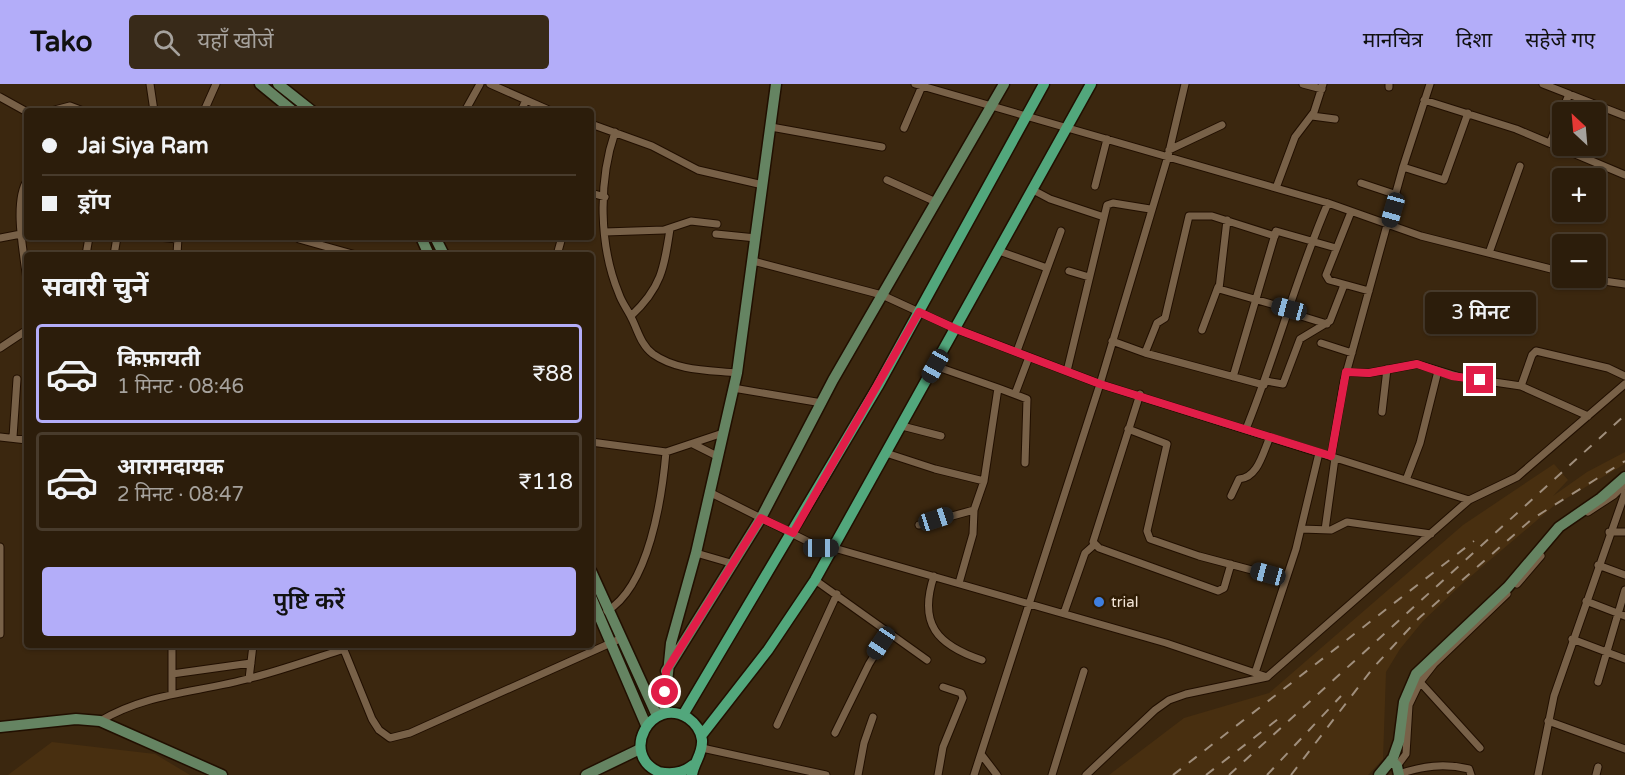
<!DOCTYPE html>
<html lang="hi">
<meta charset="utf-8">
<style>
body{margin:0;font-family:"Varela Round","Noto Sans Devanagari",sans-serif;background:#382a19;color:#f1f3f6;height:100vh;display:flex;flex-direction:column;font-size:22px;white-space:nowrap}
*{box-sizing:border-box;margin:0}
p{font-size:20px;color:#a6a29d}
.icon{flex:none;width:33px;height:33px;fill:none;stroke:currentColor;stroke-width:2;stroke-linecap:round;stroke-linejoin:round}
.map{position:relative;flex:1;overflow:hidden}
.drawer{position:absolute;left:24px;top:168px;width:570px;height:396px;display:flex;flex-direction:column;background:#2c1d0b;border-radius:6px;box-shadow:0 2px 4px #0004,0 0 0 2px #483b2c}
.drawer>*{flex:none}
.banner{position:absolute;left:24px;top:24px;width:570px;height:132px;border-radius:6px;box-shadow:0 2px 4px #0004,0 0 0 2px #483b2c;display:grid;align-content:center;height:132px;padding:0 18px;background:#2c1d0b}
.needle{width:39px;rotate:334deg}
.buttons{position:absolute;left:1552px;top:18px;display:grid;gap:12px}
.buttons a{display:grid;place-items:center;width:54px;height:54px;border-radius:6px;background:#2c1d0b;box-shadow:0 2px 4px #0004,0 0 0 2px #483b2c;font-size:30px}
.end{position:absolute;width:27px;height:27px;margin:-14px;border:8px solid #e11d48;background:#fff;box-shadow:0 0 0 3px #fff}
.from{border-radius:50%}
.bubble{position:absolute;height:42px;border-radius:6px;background:#2c1d0b;box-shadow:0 2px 4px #0004,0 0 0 2px #483b2c;font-size:20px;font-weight:600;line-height:42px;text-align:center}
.car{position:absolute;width:18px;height:36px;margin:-18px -9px;border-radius:8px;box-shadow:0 0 4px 2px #0007;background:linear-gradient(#222 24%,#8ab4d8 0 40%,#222 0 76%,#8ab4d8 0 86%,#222 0)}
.banner b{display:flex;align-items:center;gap:21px;height:57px;font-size:22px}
.banner b+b{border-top:2px solid #483b2c}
.banner i{width:15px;height:15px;background:#f1f3f6}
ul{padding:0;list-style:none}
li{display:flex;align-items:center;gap:18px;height:99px;margin:0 12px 9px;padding:0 6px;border:3px solid #483b2c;border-radius:6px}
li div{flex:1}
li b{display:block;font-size:22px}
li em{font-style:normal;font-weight:600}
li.on{border-color:#b3adf9}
li>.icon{width:54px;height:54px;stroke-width:1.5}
h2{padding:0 18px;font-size:27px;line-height:72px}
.button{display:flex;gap:12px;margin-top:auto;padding:12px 18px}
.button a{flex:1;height:69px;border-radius:6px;background:#b3adf9;color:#111;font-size:24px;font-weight:600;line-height:69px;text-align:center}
header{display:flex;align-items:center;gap:36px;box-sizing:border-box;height:84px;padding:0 30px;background:#b3adf9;color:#111}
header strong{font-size:28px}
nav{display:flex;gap:33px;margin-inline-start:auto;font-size:21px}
.search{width:420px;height:54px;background:#382a19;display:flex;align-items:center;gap:15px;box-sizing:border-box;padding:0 21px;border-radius:6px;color:#a6a29d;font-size:22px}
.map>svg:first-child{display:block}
.built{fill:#482f10}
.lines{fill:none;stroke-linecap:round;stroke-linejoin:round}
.street-casing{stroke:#210f00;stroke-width:9}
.secondary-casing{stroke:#210f00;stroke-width:13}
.primary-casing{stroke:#210f00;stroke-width:13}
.street{stroke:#786148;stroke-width:7}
.secondary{stroke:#658462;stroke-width:10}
.primary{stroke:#52a77c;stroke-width:10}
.rail{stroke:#a08f7d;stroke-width:2;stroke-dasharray:10 10;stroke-linecap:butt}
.route{stroke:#e11d48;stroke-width:8}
.shop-dot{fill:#3f7fe0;stroke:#301d05;stroke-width:2}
.labels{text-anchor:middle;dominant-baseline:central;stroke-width:5;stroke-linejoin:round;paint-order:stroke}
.poi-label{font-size:15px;fill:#f1e3d5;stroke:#301d05;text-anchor:start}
</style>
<header>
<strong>Tako</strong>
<div class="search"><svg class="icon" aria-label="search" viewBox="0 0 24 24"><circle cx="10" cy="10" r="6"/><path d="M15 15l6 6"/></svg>यहाँ खोजें</div>
<nav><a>मानचित्र</a><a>दिशा</a><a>सहेजे गए</a></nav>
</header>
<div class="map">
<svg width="1625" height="691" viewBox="0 0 1625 691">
<rect width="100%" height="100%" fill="#3b270f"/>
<!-- built -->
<path class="built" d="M1625,368V380L1555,421L1463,499L1423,537L1400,565L1386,588L1383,675L1368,691H1109L1184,634L1269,609L1463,441L1554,380L1568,396L1553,412L1587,388Z
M52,658L155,670L190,691H8Z"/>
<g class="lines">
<!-- street casing -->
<g class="street-casing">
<path id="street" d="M150,0L154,27
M490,0L551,27
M915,0L1328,119L1421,152L1563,188
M1303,0L1322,5
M1543,0L1625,32
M1389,3V0
M0,13L27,28
M1424,16L1516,45L1625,91
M51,27L70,22L83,27
M204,27L216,0
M465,27L480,0
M521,27L526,16
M1312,32L1335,35
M591,40L652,62L698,86L763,101
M771,43L882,63
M904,44L922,2
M615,48C598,98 599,162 619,210C622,219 628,226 632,235C638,247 641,261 653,270C677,287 708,286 737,289
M1550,59L1569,10
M1169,66L1222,41
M1403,83L1444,96L1468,29
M887,96L936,118
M27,97C13,118 24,171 27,196
M1361,99L1397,111
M1095,102L1107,55
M1276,104L1295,53L1314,28L1323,0
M1033,106L1050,115L1104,133
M591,109L605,113
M1351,128L1326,191L1329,196L1369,207
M1227,136L1219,205L1289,225
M605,148L664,146L691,137L717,140
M716,150L756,154
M159,153L177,155
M0,154L21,150
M299,155L356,171
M999,167L1047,184
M1489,169L1520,82
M86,171L89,153
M114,171L117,153
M177,171L178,153
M557,171L562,153
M753,177L882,211L956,245L1100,300L1469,416
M1069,187L1089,193
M1583,194L1625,200
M1288,228L1327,240
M631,232C661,204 664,185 670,145
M1202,246L1218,203
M1112,257L1145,269L1264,301
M1321,259L1352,269
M0,264L27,246
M1017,267L1061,147
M1145,269L1157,239L1165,234L1189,132H1212L1275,152
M1067,287L1107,121L1113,119L1150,125
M1346,288L1369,289L1417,280L1460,293L1521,302L1588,332
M1233,293L1276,147L1336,164
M1266,297L1283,300L1300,255L1330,237L1344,201
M1521,302L1532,271L1536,267L1608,284L1625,292
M733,304L822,319
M998,304L1027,315L1025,379
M1015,310L1029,273
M1140,310L1093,458L1099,464L1218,507L1224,504L1231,480
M1382,328L1387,285
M902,342L941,352
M1128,345L1167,360L1147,447L1150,455L1199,472L1286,495
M1246,345C1276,271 1296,193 1328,119
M0,353L27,356
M13,353L17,295
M591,358L666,368L723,349
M693,360L717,372
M886,369L935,385L984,397L998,304L935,282
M1331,373L1344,297L1403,83L1430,0
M1406,396L1420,359L1438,287
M709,408L821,464H834L1166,559L1267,593
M1231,412L1239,395C1258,394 1263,368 1270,353
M1588,428L1614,411L1625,400
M919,441L974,426
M1301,445L1331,446L1347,438L1431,450
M1325,446L1335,374
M1609,448H1625
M0,463V550
M696,469L734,480
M1598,481L1625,491
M934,492C918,540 937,561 982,576
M815,496L927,576
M959,499L973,450L974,426L984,397
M1517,500L1541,472
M1586,517L1625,532
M607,527C649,502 662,414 666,368
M1064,529L1085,469L1094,461
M1572,555L1625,575
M342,561L372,635L379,646L390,654L410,649L622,554
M1255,589L1296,465L1319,369
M172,590L251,579
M249,595L253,561
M1420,598L1480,664
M1598,598L1625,506
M172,609V561
M100,637C149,608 197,609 251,594C282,586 313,575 344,565
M1548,637L1625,665
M777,641L837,510
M835,649L869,580L889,548
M702,664L826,691
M981,670L997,691
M1397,682L1406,670L1409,621L1420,598L1434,580L1507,510
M1399,690C1423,682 1444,679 1469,685L1471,691
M858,691L864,659L873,633
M938,691L943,663L963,614L961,609L943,603
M974,691L1100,300L1168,72L1185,0
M1052,691L1084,587
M1086,691L1155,626L1169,616L1186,610L1267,593L1469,416L1517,393L1625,300
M1538,691L1554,612L1625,409
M1596,691L1598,683"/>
</g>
<!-- secondary casing -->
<g class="secondary-casing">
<path id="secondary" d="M260,0L293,27
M278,0L312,27
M421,153L429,171
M435,153L444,171
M591,487L657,632
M591,513L646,641
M666,587L761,434L833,296L1004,0
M664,629L671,559L696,469L737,289L776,0
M0,643L76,635L100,637L222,691
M1391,676L1397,682L1399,691
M586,691L640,665
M1379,691L1393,674L1399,657L1404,618L1416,590L1508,503L1559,443L1601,414L1625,393"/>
</g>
<!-- primary casing -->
<g class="primary-casing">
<path id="primary" d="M683,631L878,302L1044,0
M701,652L768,566L815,496L1091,0
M692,691C694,678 703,670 702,656C701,647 695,639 688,634C651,611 619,671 659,688C672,691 683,689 693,681"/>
</g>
<!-- street -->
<use href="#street" class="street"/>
<!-- secondary -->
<use href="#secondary" class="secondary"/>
<!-- primary -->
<use href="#primary" class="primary"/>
<!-- rail -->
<path class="rail" d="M1173,691L1474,457
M1206,691L1282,632
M1229,691L1625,331
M1267,691L1341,612
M1291,691L1373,584L1419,534L1532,435L1625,377"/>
</g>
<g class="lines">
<!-- route -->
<path class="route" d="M665,608L666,587L761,434L793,449L919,228L956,245L1100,300L1331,372L1346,288L1369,289L1417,280L1452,292L1480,296"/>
</g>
<!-- markers -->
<circle class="shop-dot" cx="1099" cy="518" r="6"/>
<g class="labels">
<!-- poi labels -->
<g class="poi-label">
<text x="1111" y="518">trial</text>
</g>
</g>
</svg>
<div class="buttons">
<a><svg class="needle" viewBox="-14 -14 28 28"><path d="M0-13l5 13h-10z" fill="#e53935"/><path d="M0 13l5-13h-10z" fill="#a6a29d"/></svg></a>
<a>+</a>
<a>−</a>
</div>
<i class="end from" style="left:665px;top:608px"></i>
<i class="end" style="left:1480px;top:296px"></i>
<div class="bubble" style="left:1425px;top:208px;width:111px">3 मिनट</div>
<i class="car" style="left:1393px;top:126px;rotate:196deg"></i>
<i class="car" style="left:1289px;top:225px;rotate:285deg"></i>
<i class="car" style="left:935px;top:282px;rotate:209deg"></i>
<i class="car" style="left:936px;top:435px;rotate:72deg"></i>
<i class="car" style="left:821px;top:464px;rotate:90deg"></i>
<i class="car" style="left:1268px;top:490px;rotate:285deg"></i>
<i class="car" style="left:881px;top:559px;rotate:214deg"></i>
<div class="banner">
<b><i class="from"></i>Jai Siya Ram</b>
<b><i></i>ड्रॉप</b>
</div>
<section class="drawer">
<h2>सवारी चुनें</h2>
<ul>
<li class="on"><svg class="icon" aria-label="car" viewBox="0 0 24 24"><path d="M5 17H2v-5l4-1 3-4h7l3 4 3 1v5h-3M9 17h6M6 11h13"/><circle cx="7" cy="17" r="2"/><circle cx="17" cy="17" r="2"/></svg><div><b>किफ़ायती</b><p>1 मिनट · 08:46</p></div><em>₹88</em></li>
<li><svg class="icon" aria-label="car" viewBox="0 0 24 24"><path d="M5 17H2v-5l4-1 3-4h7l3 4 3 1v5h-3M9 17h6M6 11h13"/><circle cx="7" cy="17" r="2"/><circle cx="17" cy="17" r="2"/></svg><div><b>आरामदायक</b><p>2 मिनट · 08:47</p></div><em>₹118</em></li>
</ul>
<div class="button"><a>पुष्टि करें</a></div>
</section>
</div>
